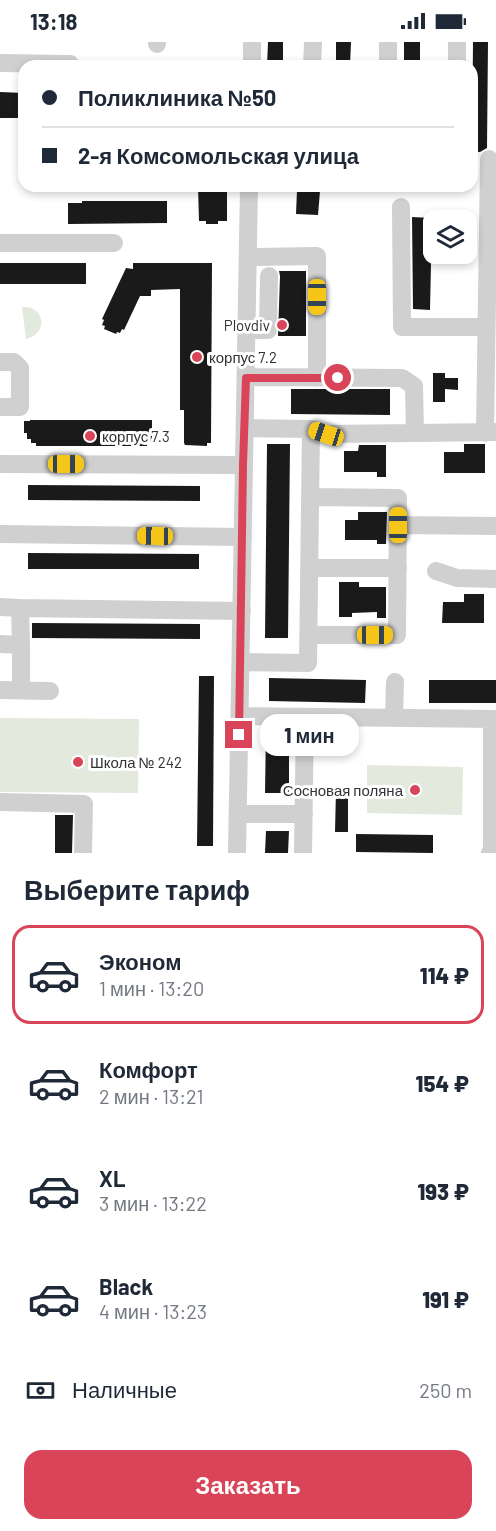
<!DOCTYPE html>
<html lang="ru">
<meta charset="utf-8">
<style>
body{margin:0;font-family:Barlow,sans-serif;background:#f2f2f3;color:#1f2937;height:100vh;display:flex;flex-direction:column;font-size:22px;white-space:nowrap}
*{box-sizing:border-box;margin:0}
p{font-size:20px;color:#747a83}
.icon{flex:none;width:33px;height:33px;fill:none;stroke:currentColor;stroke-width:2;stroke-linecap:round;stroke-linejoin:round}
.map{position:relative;height:811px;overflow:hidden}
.details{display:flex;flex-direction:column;background:#fff;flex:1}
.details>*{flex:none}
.banner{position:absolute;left:18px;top:18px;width:460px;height:132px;border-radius:18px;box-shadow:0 3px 9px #0003;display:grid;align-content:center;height:132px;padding:0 24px;background:#fff}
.controls{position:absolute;left:423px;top:168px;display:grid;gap:12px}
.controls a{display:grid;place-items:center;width:54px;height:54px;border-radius:12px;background:#fff;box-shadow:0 3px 9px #0003;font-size:30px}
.end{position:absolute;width:27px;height:27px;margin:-14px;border:8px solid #da4458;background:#fff;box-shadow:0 0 0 3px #fff}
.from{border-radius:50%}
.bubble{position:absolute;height:42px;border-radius:18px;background:#fff;box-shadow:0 3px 9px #0003;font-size:20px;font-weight:800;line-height:42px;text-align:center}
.car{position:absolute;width:18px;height:36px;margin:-18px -9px;border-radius:8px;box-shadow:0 0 4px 2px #0007;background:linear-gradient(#f5c518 24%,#345 0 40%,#f5c518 0 76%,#345 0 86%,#f5c518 0)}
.banner b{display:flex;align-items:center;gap:21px;height:57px;font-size:22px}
.banner b+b{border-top:2px solid #e0e1e3}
.banner i{width:15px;height:15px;background:#1f2937}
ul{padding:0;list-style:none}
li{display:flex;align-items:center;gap:18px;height:99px;margin:0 12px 9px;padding:0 12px;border:3px solid transparent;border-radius:18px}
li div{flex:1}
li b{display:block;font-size:22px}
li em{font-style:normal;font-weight:800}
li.selected{border-color:#da4458}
li>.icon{width:54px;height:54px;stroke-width:1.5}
h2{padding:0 24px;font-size:27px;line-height:72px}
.pay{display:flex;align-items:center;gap:15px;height:66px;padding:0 24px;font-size:22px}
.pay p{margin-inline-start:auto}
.primary-button{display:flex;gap:12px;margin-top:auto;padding:12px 24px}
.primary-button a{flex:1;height:69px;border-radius:18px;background:#da4458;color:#fff;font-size:24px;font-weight:800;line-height:69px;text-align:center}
.status{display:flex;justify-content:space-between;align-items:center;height:42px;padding:0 30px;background:#fff;direction:ltr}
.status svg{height:16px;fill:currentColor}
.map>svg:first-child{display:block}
.green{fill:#e3e9dd}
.building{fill:#1a1a1a}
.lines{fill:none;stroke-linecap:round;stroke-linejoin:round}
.minor{stroke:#d0d0d0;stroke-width:18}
.route{stroke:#da4458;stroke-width:8}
.poi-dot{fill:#da4458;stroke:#fff;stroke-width:2}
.labels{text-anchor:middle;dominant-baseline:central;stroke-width:6;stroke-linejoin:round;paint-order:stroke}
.poi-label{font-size:15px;fill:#333;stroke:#fff;text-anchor:start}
</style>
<div class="status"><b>13:18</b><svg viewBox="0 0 49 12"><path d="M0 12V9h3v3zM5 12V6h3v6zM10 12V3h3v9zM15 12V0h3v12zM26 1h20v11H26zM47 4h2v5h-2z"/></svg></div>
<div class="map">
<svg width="496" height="811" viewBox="0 0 496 811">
<rect width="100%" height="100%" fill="#fff"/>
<!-- green -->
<path class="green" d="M22,265C45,263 49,292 26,297Z
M0,676L139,677L138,751L0,750Z
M367,723L463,725L462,773L367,771Z"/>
<!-- building -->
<path class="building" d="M268,0H283V24H267Z
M336,0H351L350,24H336Z
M404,0H420V24H404Z
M473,0H488L487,106L480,110H472Z
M0,50L24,51V76H0Z
M198,144H227V179H218V182H206V179H199Z
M297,148L320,149L318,173L296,172Z
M82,159H167V181L68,182V161H82Z
M412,175L432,176L430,268L413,267Z
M0,221H86V242H0Z
M133,221H212L211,401H207V404L185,403L184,401V368H180V247L151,248V254H140L124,288L122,287L120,291L117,290L116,292L104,287L105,284L102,283L104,278L102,277L126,226L133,227Z
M279,229H306V294H278L280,234Z
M433,331H445V336H458V348L445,347V360H433Z
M291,347H390V373L291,372Z
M30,378H152V399H147V404H36V401H31V397H27V391H24V379H30Z
M267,402H290L288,596H265Z
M464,402H485V431H444V410H464Z
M359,403H386V435H377V430H344V409H358Z
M28,443L200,444V459L28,458Z
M358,470H387L386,502H377V498H345V478H358Z
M28,511L199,512V527H28Z
M339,540H359V545H386V576H377V570L352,571V575H339Z
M464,552H484V581H442L443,560H464Z
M32,581L200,582V597L32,596Z
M199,634H214L213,804H197Z
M269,636L366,638L365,661L269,659Z
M429,638H496V661H429Z
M266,689L289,690V751H265Z
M336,748H348V790H335Z
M55,773H73L72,811H55Z
M266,789H289L288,811H265Z
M356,792L433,793V811L356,810Z"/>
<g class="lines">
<!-- minor -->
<path class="minor" d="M157,2V0
M0,21L70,22L71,24
M252,24V0
M312,24L313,0
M388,24V0
M457,24V0
M401,165L402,285H486
M0,201H114
M248,215L317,214V336
M247,288H268L269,234
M0,320H14L20,326V365H0
M246,335L402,336L414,344L415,391L496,390
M311,387L326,392L415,391
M485,391L489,117
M0,422L243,423
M398,483L496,484
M0,492L243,495
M309,526H398
M436,529L457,536L496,537
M0,565L20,566L21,603L0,602
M20,566L242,569
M309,593H397L398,456L310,455
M21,603V648
M241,620L308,621L311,387L245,386
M0,648L50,649
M240,674L496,677
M394,676L395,640
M0,760L84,762L83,811
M238,772H304
M237,811L249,144
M303,811L305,675
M490,811L492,806V677"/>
</g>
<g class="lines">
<!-- route -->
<path class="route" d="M239,693L243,423L246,336H338"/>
</g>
<!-- markers -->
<g class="poi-dot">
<circle cx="282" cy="283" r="6"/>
<circle cx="197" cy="315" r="6"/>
<circle cx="90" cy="394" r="6"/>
<circle cx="78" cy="720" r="6"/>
<circle cx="415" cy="748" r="6"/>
</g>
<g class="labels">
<!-- poi labels -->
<g class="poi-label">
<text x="270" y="283" text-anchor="end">Plovdiv</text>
<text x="209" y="315">корпус 7.2</text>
<text x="102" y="394">корпус 7.3</text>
<text x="90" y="720">Школа № 242</text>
<text x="403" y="748" text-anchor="end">Сосновая поляна</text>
</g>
</g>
</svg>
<div class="controls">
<a><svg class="icon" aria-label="layers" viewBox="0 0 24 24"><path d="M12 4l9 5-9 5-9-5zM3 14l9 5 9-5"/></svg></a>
</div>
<i class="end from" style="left:338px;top:336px"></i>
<i class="end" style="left:239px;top:693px"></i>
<div class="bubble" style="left:260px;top:672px;width:99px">1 мин</div>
<i class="car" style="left:317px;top:255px;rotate:180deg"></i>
<i class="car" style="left:326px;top:392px;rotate:288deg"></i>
<i class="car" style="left:66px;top:422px;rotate:90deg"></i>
<i class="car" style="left:398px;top:483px;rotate:0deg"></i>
<i class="car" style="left:155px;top:494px;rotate:271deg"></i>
<i class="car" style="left:375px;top:593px;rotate:90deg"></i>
<div class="banner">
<b><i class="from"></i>Поликлиника №50</b>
<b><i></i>2-я Комсомольская улица</b>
</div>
</div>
<section class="details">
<h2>Выберите тариф</h2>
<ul>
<li class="selected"><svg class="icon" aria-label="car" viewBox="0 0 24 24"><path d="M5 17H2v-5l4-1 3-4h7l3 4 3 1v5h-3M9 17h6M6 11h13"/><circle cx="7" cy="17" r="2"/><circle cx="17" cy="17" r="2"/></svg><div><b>Эконом</b><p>1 мин · 13:20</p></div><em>114 ₽</em></li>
<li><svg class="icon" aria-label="car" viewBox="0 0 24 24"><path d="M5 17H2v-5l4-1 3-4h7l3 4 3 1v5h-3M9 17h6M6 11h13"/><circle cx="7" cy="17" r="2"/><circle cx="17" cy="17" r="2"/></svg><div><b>Комфорт</b><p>2 мин · 13:21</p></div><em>154 ₽</em></li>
<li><svg class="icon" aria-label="car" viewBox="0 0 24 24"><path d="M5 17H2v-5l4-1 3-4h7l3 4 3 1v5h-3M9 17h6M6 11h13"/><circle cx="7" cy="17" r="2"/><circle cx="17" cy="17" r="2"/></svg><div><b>XL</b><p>3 мин · 13:22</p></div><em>193 ₽</em></li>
<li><svg class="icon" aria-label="car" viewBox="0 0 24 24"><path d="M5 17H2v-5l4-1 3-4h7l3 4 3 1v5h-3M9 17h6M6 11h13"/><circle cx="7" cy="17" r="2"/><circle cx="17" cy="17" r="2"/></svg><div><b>Black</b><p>4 мин · 13:23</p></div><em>191 ₽</em></li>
</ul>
<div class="pay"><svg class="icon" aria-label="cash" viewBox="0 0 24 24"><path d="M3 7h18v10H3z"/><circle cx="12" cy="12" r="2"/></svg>Наличные<p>250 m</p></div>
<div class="primary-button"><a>Заказать</a></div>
</section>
